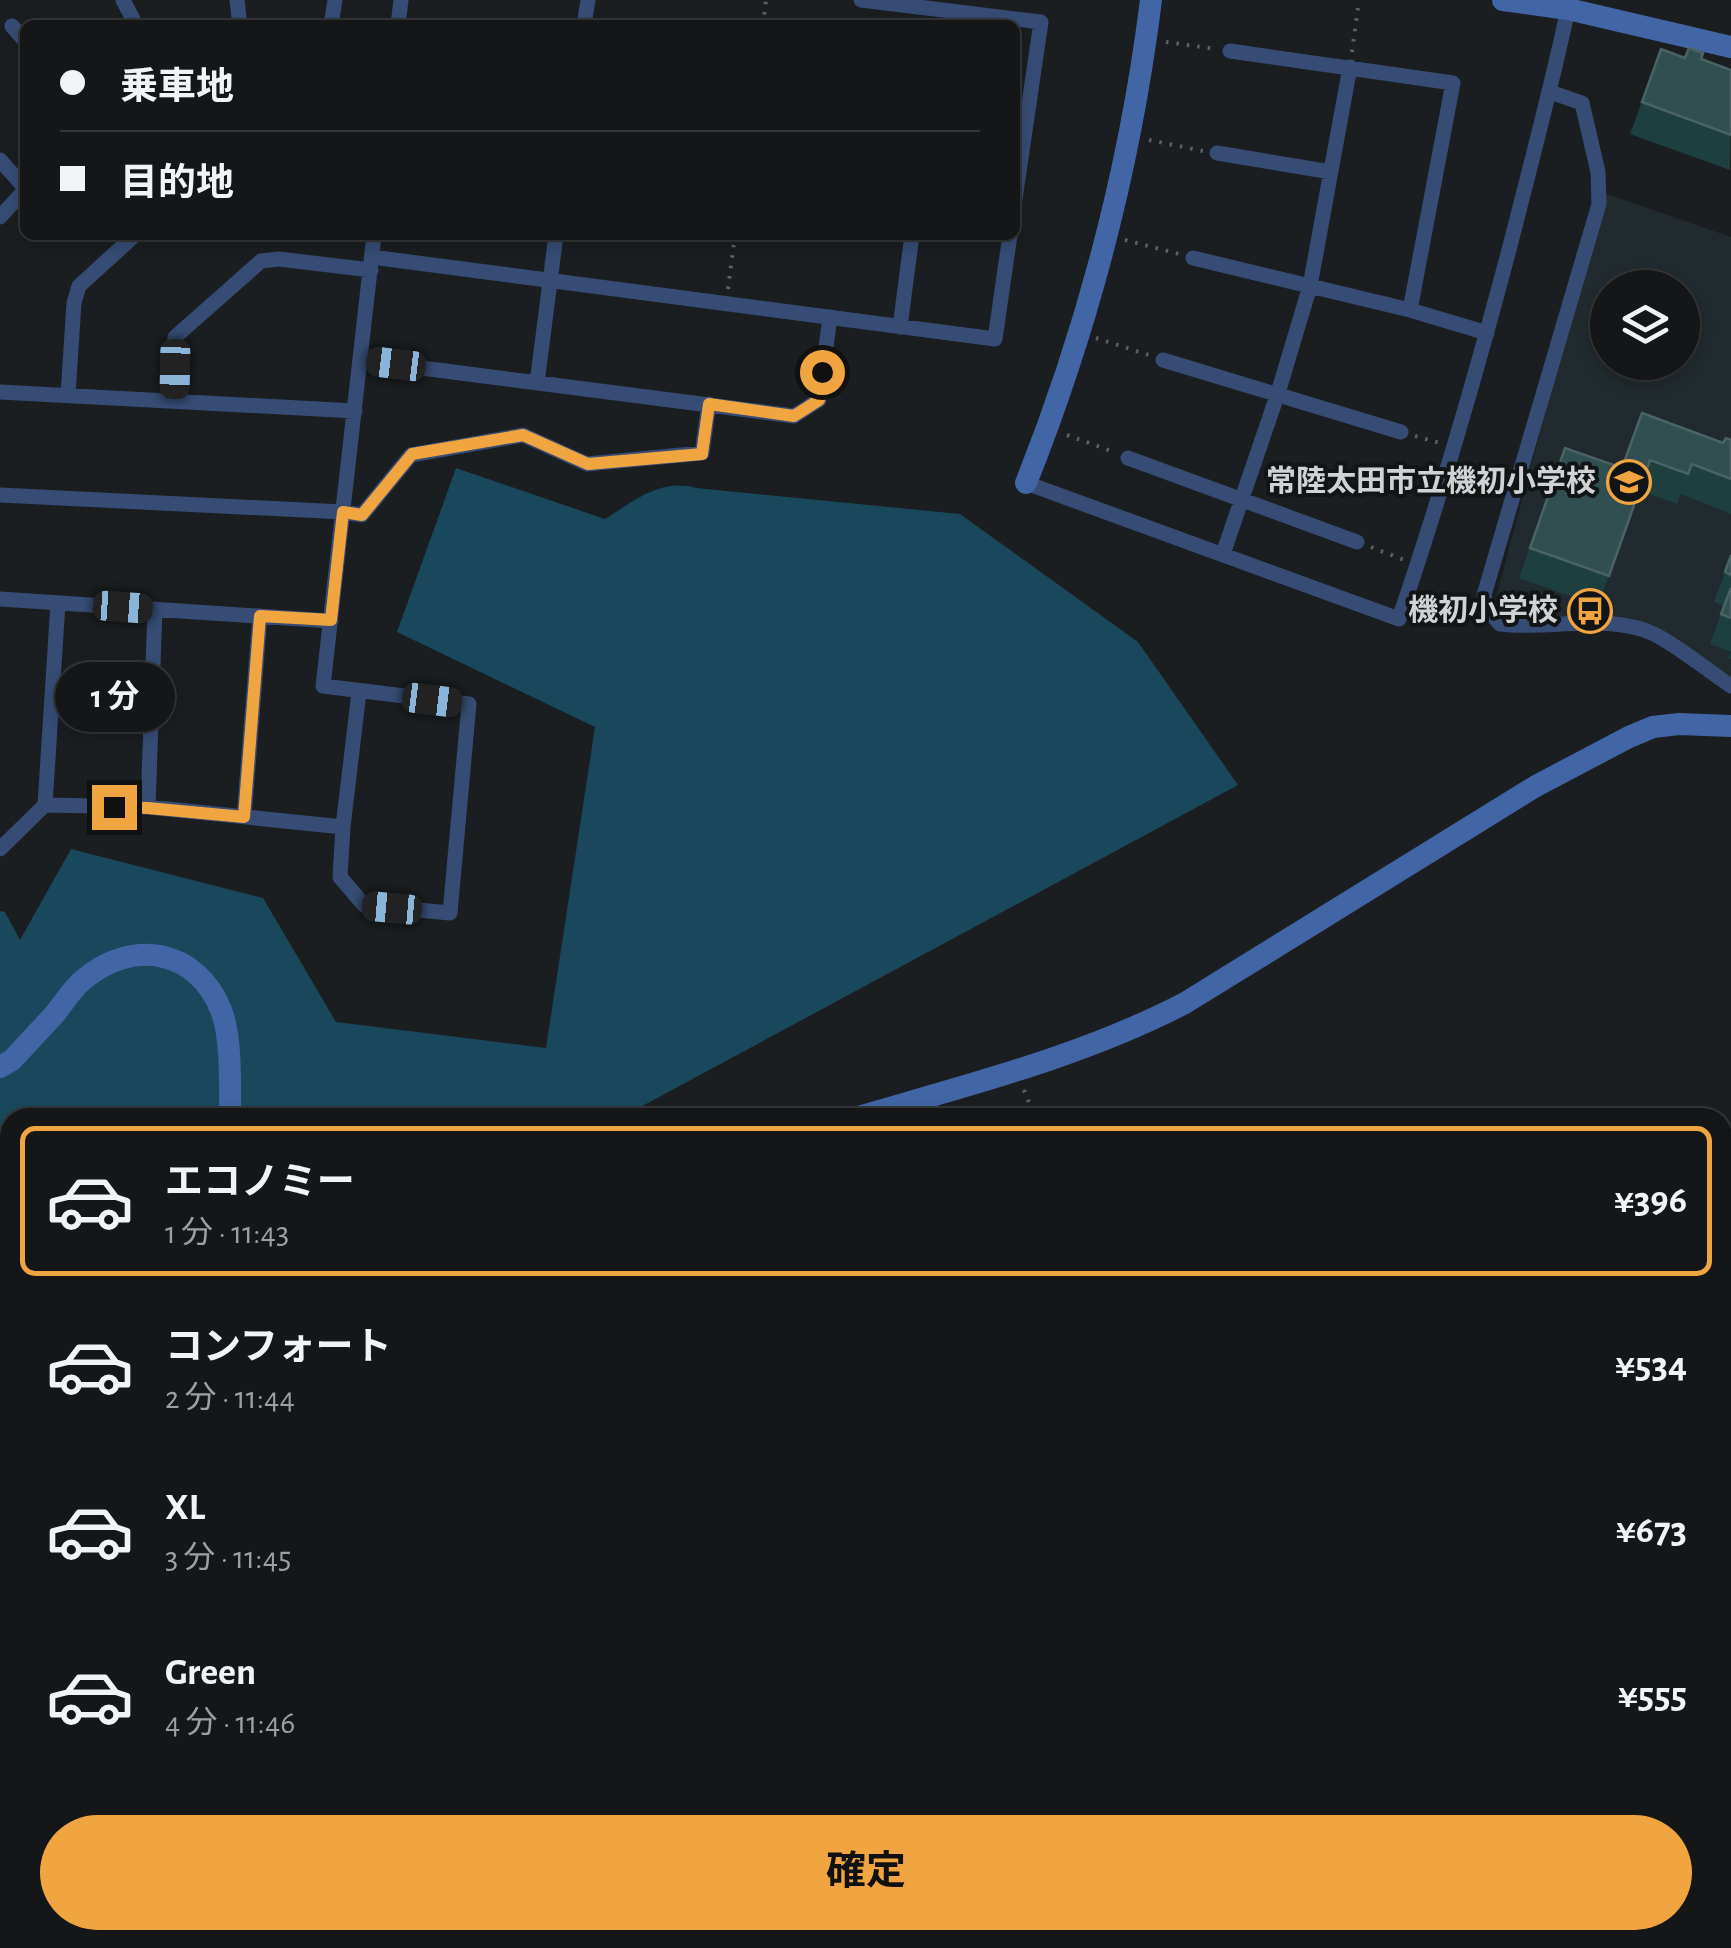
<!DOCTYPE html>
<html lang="ja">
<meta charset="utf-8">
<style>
body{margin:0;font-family:"Alegreya Sans","Noto Sans JP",sans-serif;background:#212325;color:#f1f3f6;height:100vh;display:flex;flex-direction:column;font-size:38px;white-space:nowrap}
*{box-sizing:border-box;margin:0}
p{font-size:32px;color:#9d9fa2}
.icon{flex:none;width:55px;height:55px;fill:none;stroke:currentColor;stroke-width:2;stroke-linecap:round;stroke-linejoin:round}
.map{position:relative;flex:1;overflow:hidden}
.panel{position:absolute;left:0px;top:1108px;width:1732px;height:842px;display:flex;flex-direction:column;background:#141618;border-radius:30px 30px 0 0;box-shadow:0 5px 15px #0003,0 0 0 2px #333537}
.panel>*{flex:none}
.banner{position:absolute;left:20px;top:20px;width:1000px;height:220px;border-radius:15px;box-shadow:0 5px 15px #0003,0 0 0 2px #333537;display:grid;align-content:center;height:220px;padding:0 40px;background:#141618}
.buttons{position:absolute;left:1590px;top:270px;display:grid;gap:20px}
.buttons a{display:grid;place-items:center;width:110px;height:110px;border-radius:50%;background:#141618;box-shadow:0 5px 15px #0003,0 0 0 2px #333537;font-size:50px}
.end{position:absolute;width:45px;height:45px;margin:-22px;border:12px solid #f1a540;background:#111;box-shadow:0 0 0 5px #111}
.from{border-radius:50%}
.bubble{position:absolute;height:70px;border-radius:35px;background:#141618;box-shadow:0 5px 15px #0003,0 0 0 2px #333537;font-size:32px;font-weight:700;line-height:70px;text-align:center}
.car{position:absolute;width:30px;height:60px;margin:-30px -15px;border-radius:12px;box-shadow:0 0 8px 2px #0007;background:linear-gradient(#222 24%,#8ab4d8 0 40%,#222 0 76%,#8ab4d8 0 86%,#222 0)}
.banner b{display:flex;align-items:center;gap:35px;height:95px;font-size:38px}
.banner b+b{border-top:2px solid #333537}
.banner i{width:25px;height:25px;background:#f1f3f6}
ul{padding:18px 0 0;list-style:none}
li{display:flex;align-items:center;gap:30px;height:150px;margin:0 20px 15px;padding:0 20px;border:5px solid transparent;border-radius:15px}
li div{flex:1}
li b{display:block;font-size:38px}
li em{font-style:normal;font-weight:700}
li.active{border-color:#f1a540}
li>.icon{width:90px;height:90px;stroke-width:1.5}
.button{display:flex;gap:20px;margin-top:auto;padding:20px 40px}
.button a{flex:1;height:115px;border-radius:60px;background:#f1a540;color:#111;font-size:40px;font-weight:700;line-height:115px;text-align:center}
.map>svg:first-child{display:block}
.built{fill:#212a2e;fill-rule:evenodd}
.green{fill:#19485c}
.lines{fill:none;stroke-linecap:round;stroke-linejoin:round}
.river{stroke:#0e0028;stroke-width:35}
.path{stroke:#5e6263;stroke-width:4;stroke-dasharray:2.5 8;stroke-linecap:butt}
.street{stroke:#364c74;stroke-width:15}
.secondary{stroke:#4265a5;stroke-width:22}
.wall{fill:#1e3f40}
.building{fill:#314f50;stroke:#4a6364;stroke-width:2.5}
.route{stroke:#f1a540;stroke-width:12}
.labels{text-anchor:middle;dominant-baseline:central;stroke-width:8;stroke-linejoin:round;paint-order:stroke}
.poi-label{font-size:30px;font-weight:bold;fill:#d0d2d3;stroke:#111516;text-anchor:end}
</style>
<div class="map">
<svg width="1731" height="1948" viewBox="0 0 1731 1948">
<rect width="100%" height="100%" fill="#1a1e20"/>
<!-- built -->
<path class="built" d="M1604,193L1731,237V677L1653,627L1506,617L1495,601ZM1608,288H1682V362H1608Z"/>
<!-- green -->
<path class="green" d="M456,468L605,519C634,501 661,478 696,488L960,514L1138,642L1238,785L622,1117L10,1118V1329L0,1321V911L5,912L20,940L71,849L263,898L336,1022L546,1048L595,727L397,632Z
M0,1445L10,1447V1931L0,1937Z"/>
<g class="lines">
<!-- river -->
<path class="river" d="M1722,1162L1731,1157
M937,1948L938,1940"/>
<!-- path -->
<path class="path" d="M763,25L766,0
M1166,42L1216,49
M1352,52L1359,0
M1149,140L1203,151
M1125,240L1179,254
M728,289L735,235
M1096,338L1149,355
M1067,435L1114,452
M1415,436L1440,443
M1371,547L1404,560
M1024,1090L1035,1118
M1722,1579L1731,1583
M178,1940L199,1948
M852,1940V1948
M522,1948L525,1940
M1028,1948L1030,1940
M1057,1948L1059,1940"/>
<!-- street -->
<path class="street" d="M123,0L136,25
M237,0L240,25
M861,0L1041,22L1015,199
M331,25L335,0
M398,25L401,0
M584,25L588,0
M12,26L25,41
M1230,51L1453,83L1410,310
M1550,92L1582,103L1598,172L1599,204L1484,595L1488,610L1500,624C1547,630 1609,613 1654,634C1678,646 1707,670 1731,686
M1217,153L1331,172
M0,160L25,188
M0,217L25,190
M372,257L995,339L1010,235
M1193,258L1410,310L1487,333
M900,327L912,235
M360,360L794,416L819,400L830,317
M1163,360L1401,432
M537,383L556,235
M0,392L355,411
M68,395L74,303L79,286L135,235
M174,401L175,337L261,261L279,259L371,270
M1128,458L1357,542
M1026,483L1399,619C1441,496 1477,371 1510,246C1530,167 1551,89 1568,9
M0,495L343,512L362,515L411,455L523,435L587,464L702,453L709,404
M1223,554L1278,393L1310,286L1350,67
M0,599L331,621
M359,692L343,827L340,877L364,905L450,913L469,704L323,686L374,235
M45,805L58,603
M148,807L155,609
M244,817L260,616
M0,849L45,805L148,807L343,827
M1722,1300L1731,1297
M1722,1397L1731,1383
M1084,1948L1087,1940"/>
<!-- secondary -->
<path class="secondary" d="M1503,0L1568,9L1731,47
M1026,483C1089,325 1130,168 1151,0
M0,1067L12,1060C26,1045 40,1030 54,1015C63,1004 72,989 83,980C132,938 197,949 221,1010C232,1037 230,1088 230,1118
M855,1118C967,1085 1081,1057 1185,1003L1536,786L1629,737L1653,727L1679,724L1731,726
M0,1255L10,1244
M0,1366L10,1377
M105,1948L108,1940"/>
</g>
<!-- wall -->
<path class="wall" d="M1661,49L1685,58L1701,59L1731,70L1730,170L1630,134Z
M1642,413L1723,443L1731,440V514L1681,494L1677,504L1639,490L1598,606L1519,578L1565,448L1622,468Z
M1731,555V659L1728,658L1731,652L1710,644L1724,606L1714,602Z"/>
<!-- building -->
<path class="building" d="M1689,48L1703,53L1701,59L1731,70V135L1642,102L1661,49L1685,58Z
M1642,413L1723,443L1726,438L1731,440V479L1692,464L1688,474L1650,460L1609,576L1530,548L1565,448L1622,468Z
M1731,555V575L1725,572Z
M1731,588V618L1721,614Z
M1273,1940H1355L1365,1948H1269Z"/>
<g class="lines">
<!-- route -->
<path class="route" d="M114,807L148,808L244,817L260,616L331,620L343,512L362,515L412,454L523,435L588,464L702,454L709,404L794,416L819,400L822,372"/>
</g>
<!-- icons -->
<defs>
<g id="school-ring" transform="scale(2.25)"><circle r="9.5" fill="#111516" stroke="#f1a540" stroke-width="1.5"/><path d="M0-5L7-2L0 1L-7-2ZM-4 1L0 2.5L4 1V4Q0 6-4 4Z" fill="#f1a540"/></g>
<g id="bus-ring" transform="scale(2.25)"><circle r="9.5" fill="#111516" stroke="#f1a540" stroke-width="1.5"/><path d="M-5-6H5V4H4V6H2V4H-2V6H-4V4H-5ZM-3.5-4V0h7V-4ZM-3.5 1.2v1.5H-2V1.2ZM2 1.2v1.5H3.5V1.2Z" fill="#f1a540"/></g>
</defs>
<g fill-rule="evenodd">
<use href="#school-ring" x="1629" y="482"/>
<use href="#bus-ring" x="1590" y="611"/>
</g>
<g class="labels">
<!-- poi labels -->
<g class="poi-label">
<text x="1596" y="482">常陸太田市立機初小学校</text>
<text x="1558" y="611">機初小学校</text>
</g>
</g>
</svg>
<div class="buttons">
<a><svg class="icon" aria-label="layers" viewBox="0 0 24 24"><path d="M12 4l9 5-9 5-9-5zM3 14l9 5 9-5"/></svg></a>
</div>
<i class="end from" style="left:822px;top:372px"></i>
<i class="end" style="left:114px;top:807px"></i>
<div class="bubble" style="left:55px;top:662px;width:120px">1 分</div>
<i class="car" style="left:396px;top:364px;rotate:277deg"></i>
<i class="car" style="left:175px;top:369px;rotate:181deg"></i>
<i class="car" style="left:123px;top:607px;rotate:94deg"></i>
<i class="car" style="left:432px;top:700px;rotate:97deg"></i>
<i class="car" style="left:392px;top:908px;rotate:275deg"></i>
<div class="banner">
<b><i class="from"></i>乗車地</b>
<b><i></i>目的地</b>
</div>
<section class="panel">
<ul>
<li class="active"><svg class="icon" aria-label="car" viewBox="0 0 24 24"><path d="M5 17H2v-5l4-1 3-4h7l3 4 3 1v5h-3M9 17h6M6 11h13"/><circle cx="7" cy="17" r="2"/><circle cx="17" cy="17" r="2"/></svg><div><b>エコノミー</b><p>1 分 · 11:43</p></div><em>¥396</em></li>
<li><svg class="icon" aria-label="car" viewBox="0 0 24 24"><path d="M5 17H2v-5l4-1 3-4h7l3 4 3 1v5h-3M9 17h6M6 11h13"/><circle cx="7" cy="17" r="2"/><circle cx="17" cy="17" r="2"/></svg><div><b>コンフォート</b><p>2 分 · 11:44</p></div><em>¥534</em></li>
<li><svg class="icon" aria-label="car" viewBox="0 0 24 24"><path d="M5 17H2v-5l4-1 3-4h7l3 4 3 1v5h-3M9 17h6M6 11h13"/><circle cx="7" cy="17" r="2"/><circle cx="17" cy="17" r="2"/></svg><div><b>XL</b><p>3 分 · 11:45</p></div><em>¥673</em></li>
<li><svg class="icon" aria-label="car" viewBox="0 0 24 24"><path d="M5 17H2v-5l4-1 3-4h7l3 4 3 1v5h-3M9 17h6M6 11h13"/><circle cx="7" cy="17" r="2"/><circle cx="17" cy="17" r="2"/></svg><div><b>Green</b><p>4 分 · 11:46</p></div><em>¥555</em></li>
</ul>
<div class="button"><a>確定</a></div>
</section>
</div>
